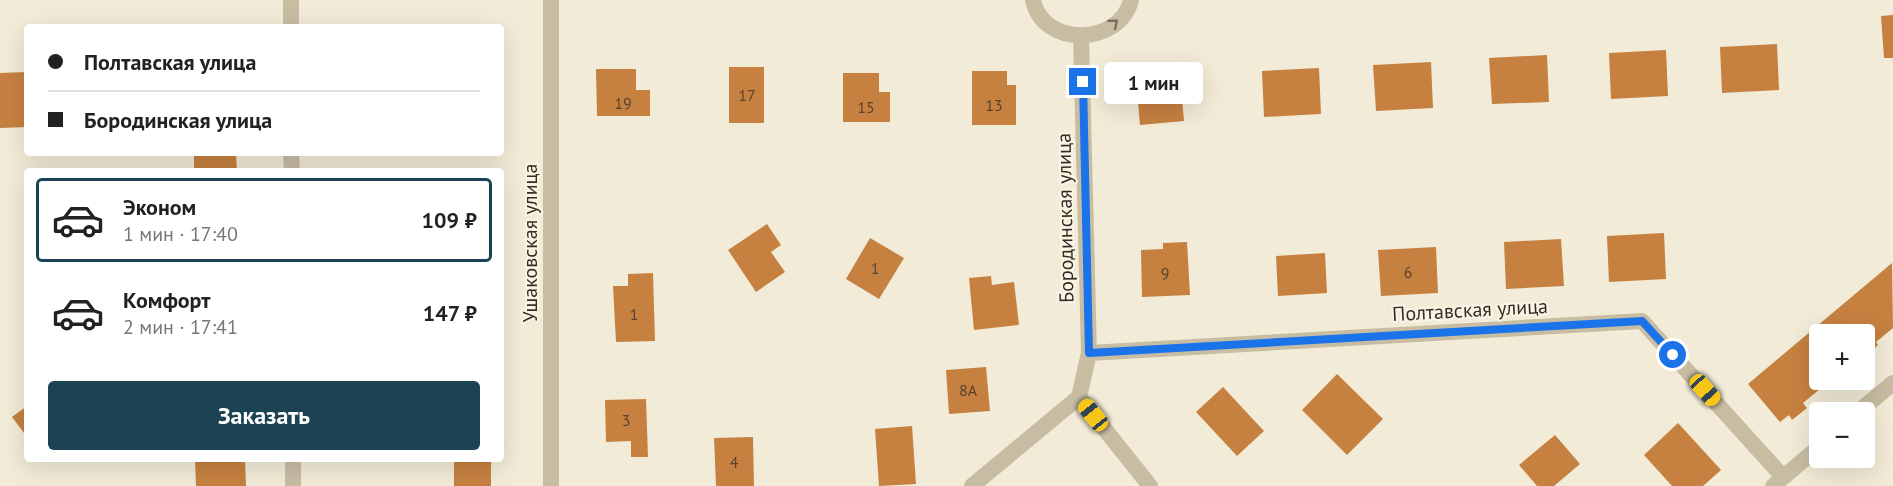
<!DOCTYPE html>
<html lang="ru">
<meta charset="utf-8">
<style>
body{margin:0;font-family:"PT Sans",sans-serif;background:#f2f2f2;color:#222;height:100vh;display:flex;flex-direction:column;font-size:22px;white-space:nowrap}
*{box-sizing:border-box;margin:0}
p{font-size:20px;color:#767676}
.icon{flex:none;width:33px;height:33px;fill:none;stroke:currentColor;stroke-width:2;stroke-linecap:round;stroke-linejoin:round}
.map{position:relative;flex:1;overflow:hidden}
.drawer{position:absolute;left:24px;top:168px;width:480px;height:294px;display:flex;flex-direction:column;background:#fff;border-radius:6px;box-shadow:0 6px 24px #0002}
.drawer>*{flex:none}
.top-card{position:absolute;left:24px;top:24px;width:480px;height:132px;border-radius:6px;box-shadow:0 6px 24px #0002;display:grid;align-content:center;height:132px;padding:0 24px;background:#fff}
.buttons{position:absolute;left:1809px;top:324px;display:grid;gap:12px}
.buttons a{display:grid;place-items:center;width:66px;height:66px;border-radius:6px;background:#fff;box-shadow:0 6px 24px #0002;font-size:30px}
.end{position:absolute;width:27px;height:27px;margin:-14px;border:8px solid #1a73e8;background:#fff;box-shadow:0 0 0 3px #fff}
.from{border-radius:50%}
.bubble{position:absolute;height:42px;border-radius:6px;background:#fff;box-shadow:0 6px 24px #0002;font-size:20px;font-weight:600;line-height:42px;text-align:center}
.car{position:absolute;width:18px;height:36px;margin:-18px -9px;border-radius:8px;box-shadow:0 0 4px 2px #0007;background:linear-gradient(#f5c518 24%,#345 0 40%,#f5c518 0 76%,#345 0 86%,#f5c518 0)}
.top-card b{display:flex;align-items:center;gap:21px;height:57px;font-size:22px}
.top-card b+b{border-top:2px solid #e0e0e0}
.top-card i{width:15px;height:15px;background:#222}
ul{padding:10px 0 0;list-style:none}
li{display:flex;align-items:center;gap:18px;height:84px;margin:0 12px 9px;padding:0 12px;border:3px solid transparent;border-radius:6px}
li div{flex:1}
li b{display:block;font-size:22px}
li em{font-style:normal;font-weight:600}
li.current{border-color:#1b4354}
li>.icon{width:54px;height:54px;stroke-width:1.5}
.button{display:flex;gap:12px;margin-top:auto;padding:12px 24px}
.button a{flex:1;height:69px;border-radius:6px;background:#1b4354;color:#fff;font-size:24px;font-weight:600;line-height:69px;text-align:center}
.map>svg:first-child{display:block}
.building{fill:#c68140}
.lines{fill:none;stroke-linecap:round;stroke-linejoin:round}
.minor{stroke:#c8bda3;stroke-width:16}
.oneway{stroke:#766e5e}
.route{stroke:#1a73e8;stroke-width:8}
.labels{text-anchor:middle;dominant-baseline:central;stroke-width:4.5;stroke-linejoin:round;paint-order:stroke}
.number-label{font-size:16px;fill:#58422c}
.street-label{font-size:20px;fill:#332d25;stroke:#f9f4e3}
</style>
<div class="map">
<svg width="1893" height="486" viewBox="0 0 1893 486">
<rect width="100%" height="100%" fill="#f1ebd7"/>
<!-- building -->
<path class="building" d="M1893,15V58H1884L1881,16Z
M1777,44L1779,90L1722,93L1720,47Z
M1666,50L1668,96L1611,99L1609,53Z
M1547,55L1549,102L1492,104L1489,58Z
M1431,62L1433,108L1376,111L1373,65Z
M729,67H764V123H729Z
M1319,68L1321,114L1264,117L1262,71Z
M596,69H636V90H650V116H597Z
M972,71H1007V85H1016V125H972Z
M27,72V127L0,128V73Z
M843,73H879V92H890V122H843Z
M1180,76L1184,121L1140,125L1136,79Z
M236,154L237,171H194V156Z
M767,224L781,245L771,252L785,272L756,292L728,250Z
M1664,233L1666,279L1609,282L1607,236Z
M870,238L904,258L879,299L846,279Z
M1561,239L1564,286L1506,289L1504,242Z
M1187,242L1190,295L1142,297L1141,250L1163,249V243Z
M1436,247L1438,293L1381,296L1378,250Z
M1325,253L1327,293L1278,296L1276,256Z
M1892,263L1893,328L1876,342L1878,345L1864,357V334H1820V380H1839L1829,388L1826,384L1803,403L1807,408L1792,420L1789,415L1780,422L1748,384Z
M653,273L655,341L616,342L613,286H628V274Z
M991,276L992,285L1014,282L1019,325L974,330L969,278Z
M986,367L990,411L949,414L946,370Z
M1337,374L1383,419L1347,455L1302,410Z
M1223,387L1264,431L1237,456L1196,412Z
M646,399L648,457H631V441L606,442L605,400Z
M27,406V437L12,417Z
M1678,423L1721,470L1703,486H1672L1644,455Z
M912,426L916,484L879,486L875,429Z
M1555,435L1580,464L1554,486H1537L1519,465Z
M753,437L754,486H716L714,438Z
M195,459H245L246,486H196Z
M454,459H491V486H454Z"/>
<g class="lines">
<!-- minor -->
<path class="minor" d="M291,0V27
M1033,0C1043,48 1120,46 1131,0
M291,153L292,171
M1089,353L1642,321L1783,477
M1079,397L1089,353L1081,36
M1079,397L1150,486
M1858,412L1893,383
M293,459V486
M551,486V0
M972,486L1079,397
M1773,486L1820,446"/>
</g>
<!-- one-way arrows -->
<defs><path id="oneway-chevron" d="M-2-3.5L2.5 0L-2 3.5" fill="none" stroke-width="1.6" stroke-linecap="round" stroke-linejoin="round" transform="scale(1.5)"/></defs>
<use class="oneway" href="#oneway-chevron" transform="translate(1114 23) rotate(-40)"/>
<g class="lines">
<!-- route -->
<path class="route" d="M1083,82L1089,353L1642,321L1673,355"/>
</g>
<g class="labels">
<!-- number labels -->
<g class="number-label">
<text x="747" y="95">17</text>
<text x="623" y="103">19</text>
<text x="994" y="105">13</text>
<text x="866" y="107">15</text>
<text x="875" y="268">1</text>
<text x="1408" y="272">6</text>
<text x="1165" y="273">9</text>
<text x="634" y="314">1</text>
<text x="968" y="390">8А</text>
<text x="626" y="420">3</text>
<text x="734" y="462">4</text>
</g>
<!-- street labels -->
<g class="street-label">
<text transform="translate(1065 218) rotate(-91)">Бородинская улица</text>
<text transform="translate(530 243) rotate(-90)">Ушаковская улица</text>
<text transform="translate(1470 310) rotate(-3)">Полтавская улица</text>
</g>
</g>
</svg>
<div class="buttons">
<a>+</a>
<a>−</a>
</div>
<i class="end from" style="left:1673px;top:355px"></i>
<i class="end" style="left:1083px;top:82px"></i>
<div class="bubble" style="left:1104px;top:62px;width:99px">1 мин</div>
<i class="car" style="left:1705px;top:390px;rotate:138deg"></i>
<i class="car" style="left:1093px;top:415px;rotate:321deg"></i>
<div class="top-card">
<b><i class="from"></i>Полтавская улица</b>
<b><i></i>Бородинская улица</b>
</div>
<section class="drawer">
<ul>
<li class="current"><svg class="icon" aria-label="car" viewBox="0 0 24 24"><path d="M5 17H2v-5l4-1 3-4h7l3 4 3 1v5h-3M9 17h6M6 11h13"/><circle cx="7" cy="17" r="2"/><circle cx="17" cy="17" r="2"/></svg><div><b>Эконом</b><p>1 мин · 17:40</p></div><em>109 ₽</em></li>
<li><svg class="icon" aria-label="car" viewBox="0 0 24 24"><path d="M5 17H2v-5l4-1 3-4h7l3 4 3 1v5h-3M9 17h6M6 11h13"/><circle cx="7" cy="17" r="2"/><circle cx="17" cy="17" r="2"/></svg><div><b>Комфорт</b><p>2 мин · 17:41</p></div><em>147 ₽</em></li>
</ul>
<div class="button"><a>Заказать</a></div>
</section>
</div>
